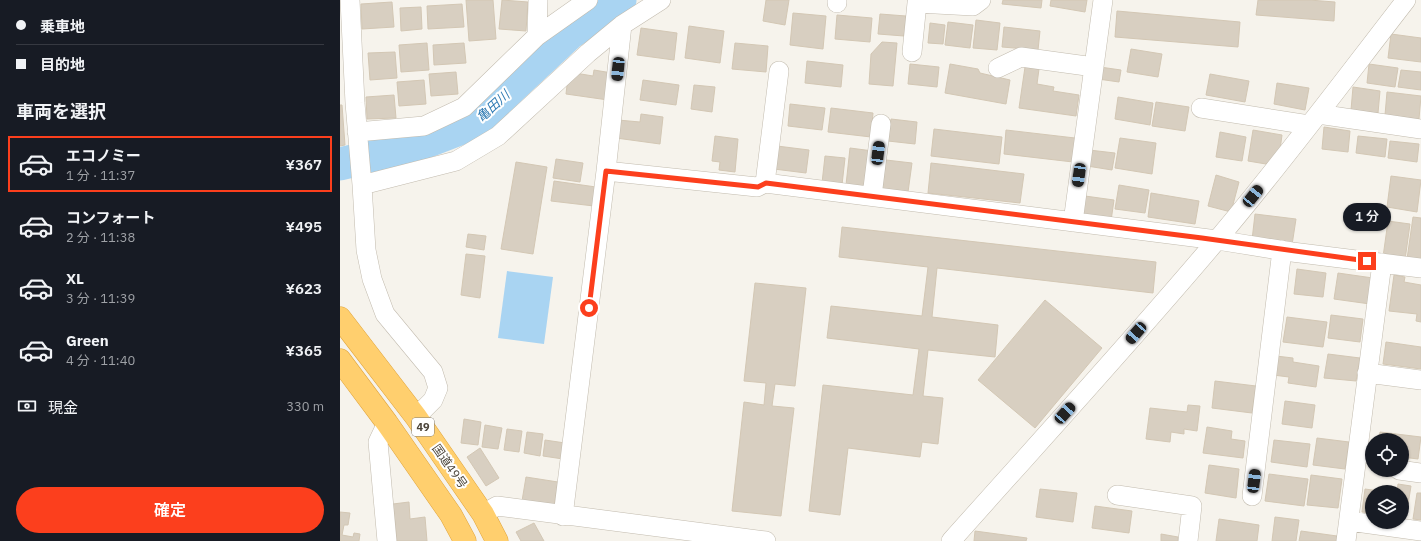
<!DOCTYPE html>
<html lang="ja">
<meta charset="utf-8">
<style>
body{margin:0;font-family:"IBM Plex Sans","Noto Sans JP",sans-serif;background:#20242c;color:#f1f3f6;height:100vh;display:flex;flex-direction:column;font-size:15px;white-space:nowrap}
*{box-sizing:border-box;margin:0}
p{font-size:13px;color:#9ea1a6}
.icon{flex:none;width:22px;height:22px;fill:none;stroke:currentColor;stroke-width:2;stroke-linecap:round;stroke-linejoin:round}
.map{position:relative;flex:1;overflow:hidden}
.side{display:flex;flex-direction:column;background:#171b24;width:340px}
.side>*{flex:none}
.hud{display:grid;align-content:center;height:88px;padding:0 16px;background:#171b24}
.buttons{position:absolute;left:1025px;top:433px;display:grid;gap:8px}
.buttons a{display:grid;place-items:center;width:44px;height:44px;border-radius:50%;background:#171b24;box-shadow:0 1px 3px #0004;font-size:20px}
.end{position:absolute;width:18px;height:18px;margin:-9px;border:5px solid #fc3f1d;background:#fff;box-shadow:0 0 0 2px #fff}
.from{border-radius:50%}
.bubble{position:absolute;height:28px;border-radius:14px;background:#171b24;box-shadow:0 1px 3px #0004;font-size:13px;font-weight:600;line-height:28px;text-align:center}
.car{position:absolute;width:12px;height:24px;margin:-12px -6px;border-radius:5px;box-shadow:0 0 3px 1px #0007;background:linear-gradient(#222 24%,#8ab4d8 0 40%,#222 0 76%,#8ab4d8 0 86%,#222 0)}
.hud b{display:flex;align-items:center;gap:14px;height:38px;font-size:15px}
.hud b+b{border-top:1px solid #363941}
.hud i{width:10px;height:10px;background:#f1f3f6}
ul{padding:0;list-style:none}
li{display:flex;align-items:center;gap:12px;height:56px;margin:0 8px 6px;padding:0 8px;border:2px solid transparent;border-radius:0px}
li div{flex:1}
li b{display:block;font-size:15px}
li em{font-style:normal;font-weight:600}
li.on{border-color:#fc3f1d}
li>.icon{width:36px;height:36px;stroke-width:1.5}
h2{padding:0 16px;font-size:18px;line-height:48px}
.pay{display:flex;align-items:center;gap:10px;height:44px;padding:0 16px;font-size:15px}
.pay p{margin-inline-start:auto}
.button{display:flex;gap:8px;margin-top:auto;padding:8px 16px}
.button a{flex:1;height:46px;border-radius:24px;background:#fc3f1d;color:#fff;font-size:16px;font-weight:600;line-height:46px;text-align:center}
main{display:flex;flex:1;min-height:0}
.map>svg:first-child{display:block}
.water{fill:#a9d4f2}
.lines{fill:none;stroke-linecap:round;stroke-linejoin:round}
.river{stroke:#a9d4f2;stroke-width:33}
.building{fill:#d8cfc1;stroke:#d3c7b4}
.minor-casing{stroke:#c2bbae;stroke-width:20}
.highway-casing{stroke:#e0a43c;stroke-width:23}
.minor{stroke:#fff;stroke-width:19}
.highway{stroke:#ffcf6e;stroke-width:22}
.route{stroke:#fc3f1d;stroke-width:5}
.labels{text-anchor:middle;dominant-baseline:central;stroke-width:4;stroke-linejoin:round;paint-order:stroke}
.shield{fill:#fff;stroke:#817c74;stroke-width:1}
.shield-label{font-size:11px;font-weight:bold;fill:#4b4439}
.street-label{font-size:12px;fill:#4b4439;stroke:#fff}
.water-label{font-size:13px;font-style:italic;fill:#2e7ab2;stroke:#fff}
</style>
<main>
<section class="side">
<div class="hud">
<b><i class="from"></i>乗車地</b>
<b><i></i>目的地</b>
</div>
<h2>車両を選択</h2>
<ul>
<li class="on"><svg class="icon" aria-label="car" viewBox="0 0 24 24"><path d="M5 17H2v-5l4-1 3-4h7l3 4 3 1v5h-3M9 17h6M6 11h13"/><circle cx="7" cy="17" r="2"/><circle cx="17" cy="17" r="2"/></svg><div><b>エコノミー</b><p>1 分 · 11:37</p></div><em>¥367</em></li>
<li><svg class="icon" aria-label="car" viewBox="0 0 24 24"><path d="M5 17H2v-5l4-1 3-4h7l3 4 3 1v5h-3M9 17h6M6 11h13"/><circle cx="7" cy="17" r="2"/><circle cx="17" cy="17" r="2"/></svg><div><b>コンフォート</b><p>2 分 · 11:38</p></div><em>¥495</em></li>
<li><svg class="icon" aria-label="car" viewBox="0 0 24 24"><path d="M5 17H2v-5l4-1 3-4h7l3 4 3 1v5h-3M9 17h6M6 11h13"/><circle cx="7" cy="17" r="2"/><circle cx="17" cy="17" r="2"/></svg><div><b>XL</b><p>3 分 · 11:39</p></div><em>¥623</em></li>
<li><svg class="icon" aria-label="car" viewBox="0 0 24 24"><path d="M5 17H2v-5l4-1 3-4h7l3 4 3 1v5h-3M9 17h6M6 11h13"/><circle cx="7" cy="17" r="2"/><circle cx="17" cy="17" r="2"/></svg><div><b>Green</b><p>4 分 · 11:40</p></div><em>¥365</em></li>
</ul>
<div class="pay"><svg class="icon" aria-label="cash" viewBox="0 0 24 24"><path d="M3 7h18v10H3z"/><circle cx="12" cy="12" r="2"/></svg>現金<p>330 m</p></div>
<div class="button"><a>確定</a></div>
</section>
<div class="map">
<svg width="1081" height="541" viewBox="0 0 1081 541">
<rect width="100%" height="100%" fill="#f6f3ec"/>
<!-- water -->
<path class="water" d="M167,271L213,277L204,344L158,338Z"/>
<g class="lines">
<!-- river -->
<path class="river" d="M0,164L75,146L137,122L171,88L230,33L280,0"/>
</g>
<!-- building -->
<path class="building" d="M126,0H153L156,39L129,41Z
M162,0L188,2L186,31L159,29Z
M426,0H449L445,25L423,21Z
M663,0H702L701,8L662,4Z
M711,0H747L745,12L710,6Z
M918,0H969L995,2L994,21L916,15Z
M52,2L54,27L22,29L21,4Z
M122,4L124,27L88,29L87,6Z
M81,7L82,29L61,31L60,8Z
M777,11L900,22L898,47L775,37Z
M453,13L486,16L483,49L450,45Z
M540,14L566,16L564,36L538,34Z
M497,15L532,18L530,42L495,39Z
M636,20L660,23L657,50L633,48Z
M608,22L633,25L630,48L605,45Z
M590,23L605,25L603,44L588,43Z
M349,26L384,31L380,63L345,58Z
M664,27L700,31L698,50L662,47Z
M301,28L337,33L334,60L297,55Z
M1051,34L1081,38V62L1048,58Z
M542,42L557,43L553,86L529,84L531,54Z
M87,43L89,70L61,72L59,45Z
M124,43L126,63L94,65L93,45Z
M395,43L428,46L426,72L392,69Z
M791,49L822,54L818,77L787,72Z
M55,52L57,78L30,80L28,53Z
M467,61L503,65L501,87L465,83Z
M570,64L599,67L597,87L568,84Z
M610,64L638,69L640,73L670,80L666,104L605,93Z
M1029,64L1058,68L1055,87L1027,83Z
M685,67L699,69L697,84L714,87L713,91L739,95L736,116L679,108Z
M760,67L781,70L779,82L758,79Z
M254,70L272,73L268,100L226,94L228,77L235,73L253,76Z
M1061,70L1081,72V90L1058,87Z
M116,72L118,94L91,96L89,74Z
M870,74L909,81L905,102L866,95Z
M84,80L86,104L59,106L57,82Z
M303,80L339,85L336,105L300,100Z
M937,83L969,88L965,110L934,104Z
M354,85L375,87L372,112L351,109Z
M1013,87L1040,91L1038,113L1011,110Z
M1047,92L1081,96L1079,119L1045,115Z
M54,95L56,118L27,119L26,97Z
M778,97L813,103L810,125L775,119Z
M816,102L849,107L845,131L812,126Z
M450,104L485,108L482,130L448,126Z
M0,105H2L5,145L0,146Z
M491,108L533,113L531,137L488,132Z
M301,114L323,117L320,144L276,138L278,120L300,122Z
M551,119L577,122L575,144L548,141Z
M984,127L1010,131L1008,152L982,149Z
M594,129L662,137L659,164L591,156Z
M666,130L735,138L733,162L664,154Z
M913,130L942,135L940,150L926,164L908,161Z
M880,132L906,137L902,161L876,157Z
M375,136L398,139L395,172L379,170L380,162L372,161Z
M1018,136L1047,139L1045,157L1016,153Z
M780,138L816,143L812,174L775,168Z
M1050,141L1079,144L1077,162L1048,158Z
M437,146L469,150L466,173L434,169Z
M510,148L533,151L529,188L506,185Z
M749,150L775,153L772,170L747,166Z
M485,156L505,158L502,185L482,183Z
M216,159L243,163L240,182L213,178Z
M546,160L572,163L568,192L542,189Z
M176,162L207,167L193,254L161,249Z
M591,163L684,174L680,203L588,193Z
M876,175L899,182L891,212L868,206Z
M1051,176L1081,180L1077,212L1047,207Z
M214,181L256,187L254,206L211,201Z
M779,185L809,190L805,213L775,209Z
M811,193L859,201L855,224L808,217Z
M745,196L774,200L771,221L742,217Z
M915,214L956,219L952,245L912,240Z
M1073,217L1081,218V261L1067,259Z
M1048,221L1070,224L1065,260L1043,257Z
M502,227L816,262L813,293L597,268L592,317L658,325L655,357L588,350L583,396L603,398L598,444L582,442L580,457L508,448L500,515L469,511L483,385L573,395L579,349L487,338L491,306L582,316L588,267L499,257Z
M128,234L146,236L144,250L126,247Z
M126,254L145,256L140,298L121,295Z
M957,269L986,273L983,297L954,294Z
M998,273L1033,278L1030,304L994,299Z
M1054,275L1065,277L1064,282L1081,285V322L1076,321L1077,314L1049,311Z
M415,283L466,288L455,386L435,384L432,406L454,408L441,516L392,511L404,402L424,405L426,383L404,381Z
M705,300L762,348L695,428L638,380Z
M991,315L1023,319L1020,342L988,338Z
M947,317L987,322L983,347L943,342Z
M1046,342L1081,347V369L1043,364Z
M988,354L1020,358L1016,381L984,378Z
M936,356L953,358V362L979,366L976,387L948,383L949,377L933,375Z
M875,381L916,386L912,413L872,408Z
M945,401L975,405L972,428L942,424Z
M848,405L860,406L857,431L844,429V434L831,432L830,442L806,439L810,408L847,412Z
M124,419L141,422L138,445L121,443Z
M145,425L162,428L158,449L142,447Z
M867,427L892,431L891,439L905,441L903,458L863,453Z
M167,429L182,431L179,452L164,450Z
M187,432L203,434L200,456L184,453Z
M1040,432L1081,437L1078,459L1062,457V440H1039Z
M977,438L1009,442L1005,469L973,465Z
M205,440L225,443L223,459L203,456Z
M934,440L970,444L967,467L931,462Z
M140,448L159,478L146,486L127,457Z
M869,465L899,469L896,498L865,493Z
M929,474L968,479L964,506L925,501Z
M971,475L1002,479L998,508L967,505Z
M186,477L218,482L214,506L182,501Z
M1058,484L1071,486L1067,511L1062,510V492H1057Z
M700,489L737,493L733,522L696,517Z
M1025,489L1047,492H1032V513L1022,512Z
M1077,493H1081V520L1073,519Z
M69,502L70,519L85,517L87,541H57L53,504Z
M755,506L792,511L789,533L752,528Z
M0,512L10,513L8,525H4L2,535L13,537L14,533L20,534L19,541H0Z
M935,517L959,520L956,541H932Z
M879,519L919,525L917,541H876Z
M194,523L204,541H181L176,532Z
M635,531L687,538L686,541H634Z
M961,531L997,536L996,541H959Z
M821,534L838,537V541H821Z"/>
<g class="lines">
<!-- minor casing -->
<g class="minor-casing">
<path id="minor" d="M10,0L15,103L22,185L26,250L32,279L45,314L93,372L98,388L93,400L76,417
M497,3V0
M197,36L198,0
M572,52L577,3L633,6L641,0
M658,68L681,57L754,67
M861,108L969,125
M978,114L1081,129
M17,132L84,126L124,107L197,36L248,0
M266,171L417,187L425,183L877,240L952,252L1081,268
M425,183L439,71
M22,185L116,161L158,136L248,53L282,25L321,0
M532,196L541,124
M733,222L763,0
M1027,373L1081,380
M47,423L38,442L47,541
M1059,470L1081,473
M777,495L852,506L848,541
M912,496L942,250
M143,514L157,506L426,541
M223,516L266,171L282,25
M1009,521L1081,531
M611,541C700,441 791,342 877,240C943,162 1004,80 1066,0
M1006,541L1042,263"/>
</g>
<!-- highway casing -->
<g class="highway-casing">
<path id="highway" d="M0,318L76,417L143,514L157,541
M0,360L47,423L111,515L125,541"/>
</g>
<!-- minor -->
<use href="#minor" class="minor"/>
<!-- highway -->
<use href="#highway" class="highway"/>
</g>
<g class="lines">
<!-- route -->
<path class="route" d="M249,308L266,171L418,187L426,183L862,238L1027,261"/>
</g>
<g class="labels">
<!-- shield labels -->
<rect class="shield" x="72" y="418" width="22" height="18" rx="3"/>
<g class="shield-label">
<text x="83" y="427">49</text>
</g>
<!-- street labels -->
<g class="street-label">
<text transform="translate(110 466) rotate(55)">国道49号</text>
</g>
<!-- water labels -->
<g class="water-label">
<text transform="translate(153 106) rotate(-42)">亀田川</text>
</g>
</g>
</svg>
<div class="buttons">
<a><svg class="icon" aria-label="locate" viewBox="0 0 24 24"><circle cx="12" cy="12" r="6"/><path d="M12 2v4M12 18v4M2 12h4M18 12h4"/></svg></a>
<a><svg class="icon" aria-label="layers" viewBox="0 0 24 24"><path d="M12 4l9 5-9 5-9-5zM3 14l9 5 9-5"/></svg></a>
</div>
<i class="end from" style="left:249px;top:308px"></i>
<i class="end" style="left:1027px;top:261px"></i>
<div class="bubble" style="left:1003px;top:203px;width:48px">1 分</div>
<i class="car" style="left:278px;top:69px;rotate:186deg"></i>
<i class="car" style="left:538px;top:153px;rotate:7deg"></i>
<i class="car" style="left:739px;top:175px;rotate:188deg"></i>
<i class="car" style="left:913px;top:196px;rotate:39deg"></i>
<i class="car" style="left:796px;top:333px;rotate:221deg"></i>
<i class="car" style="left:725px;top:413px;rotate:42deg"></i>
<i class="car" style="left:914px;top:481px;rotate:7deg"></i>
</div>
</main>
